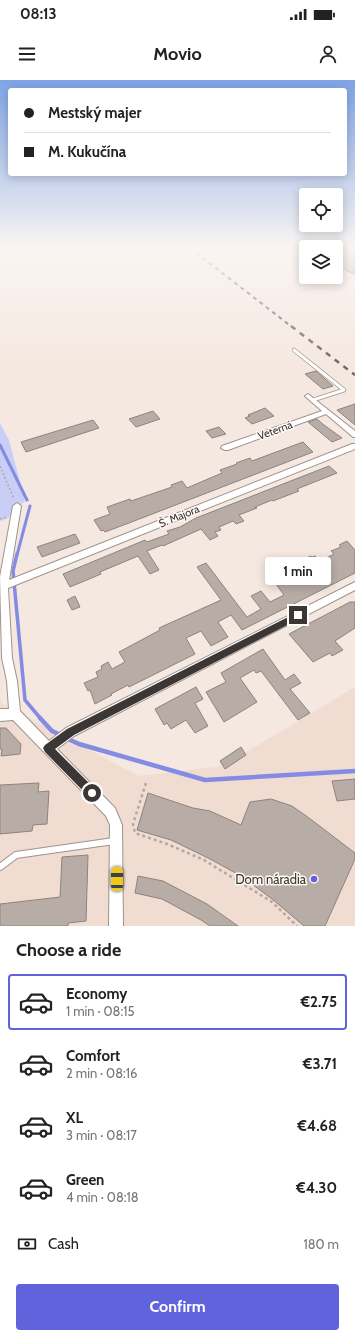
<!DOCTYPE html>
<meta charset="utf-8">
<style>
body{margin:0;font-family:Cabin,sans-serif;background:#f2f2f2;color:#222;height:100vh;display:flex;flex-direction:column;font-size:15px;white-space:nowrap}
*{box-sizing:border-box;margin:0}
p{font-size:13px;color:#767676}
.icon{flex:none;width:22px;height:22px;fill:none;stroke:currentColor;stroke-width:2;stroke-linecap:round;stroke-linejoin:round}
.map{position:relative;height:846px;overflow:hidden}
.details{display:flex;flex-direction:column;background:#fff;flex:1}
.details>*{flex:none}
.guide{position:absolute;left:8px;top:8px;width:339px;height:88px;border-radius:4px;box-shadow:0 2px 10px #0003;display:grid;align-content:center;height:88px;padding:0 16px;background:#fff}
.fabs{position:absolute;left:299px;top:108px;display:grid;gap:8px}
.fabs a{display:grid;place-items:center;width:44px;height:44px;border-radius:4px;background:#fff;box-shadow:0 2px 10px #0003;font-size:20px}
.end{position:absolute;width:18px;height:18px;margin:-9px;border:5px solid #3c3735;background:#fff;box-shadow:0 0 0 2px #fff}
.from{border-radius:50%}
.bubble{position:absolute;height:28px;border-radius:4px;background:#fff;box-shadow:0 2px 10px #0003;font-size:13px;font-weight:700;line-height:28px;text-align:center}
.car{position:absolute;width:12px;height:24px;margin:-12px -6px;border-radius:5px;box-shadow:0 0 3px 1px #0007;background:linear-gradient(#f5c518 24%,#345 0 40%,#f5c518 0 76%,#345 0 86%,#f5c518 0)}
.guide b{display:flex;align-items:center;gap:14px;height:38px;font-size:15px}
.guide b+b{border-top:1px solid #e0e0e0}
.guide i{width:10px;height:10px;background:#222}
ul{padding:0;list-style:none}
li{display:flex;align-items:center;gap:12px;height:56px;margin:0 8px 6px;padding:0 8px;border:2px solid transparent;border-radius:4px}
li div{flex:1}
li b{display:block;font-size:15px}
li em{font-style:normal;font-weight:700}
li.current{border-color:#6163dc}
li>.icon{width:36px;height:36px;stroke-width:1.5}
h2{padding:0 16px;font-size:18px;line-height:48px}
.pay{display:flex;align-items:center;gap:10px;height:44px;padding:0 16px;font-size:15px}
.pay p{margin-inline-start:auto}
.cta{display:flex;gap:8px;margin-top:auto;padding:8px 16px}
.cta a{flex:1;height:46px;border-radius:4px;background:#6163dc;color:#fff;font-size:16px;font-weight:700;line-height:46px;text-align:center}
.status{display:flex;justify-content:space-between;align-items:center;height:28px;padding:0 20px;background:#fff;direction:ltr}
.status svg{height:11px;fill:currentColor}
header{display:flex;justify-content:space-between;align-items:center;height:52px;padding:0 16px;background:#fff;font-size:18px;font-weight:700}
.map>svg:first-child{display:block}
.built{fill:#f0dcd1}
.green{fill:#c8cef6}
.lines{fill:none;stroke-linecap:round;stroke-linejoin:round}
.stream-far2{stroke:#838ce2;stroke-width:3}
.stream-far1{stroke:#838ce2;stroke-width:3.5}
.stream{stroke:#838ce2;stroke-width:4.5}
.building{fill:#b8aca6;stroke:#8f837d}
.service-far1-casing{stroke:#9f938d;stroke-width:4.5}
.service-casing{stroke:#9f938d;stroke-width:8}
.minor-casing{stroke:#9f938d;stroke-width:2}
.path-far1{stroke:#b3a9a4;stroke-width:1.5;stroke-dasharray:2 2;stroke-linecap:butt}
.path{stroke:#b3a9a4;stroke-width:2.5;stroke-dasharray:3 3;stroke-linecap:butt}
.service-far1{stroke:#fff;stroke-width:3}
.service{stroke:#fff;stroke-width:6}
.minor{fill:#fff;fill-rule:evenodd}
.rail-far1{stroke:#6e6763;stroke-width:2;stroke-dasharray:4 4;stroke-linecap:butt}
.rail{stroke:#6e6763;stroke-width:2.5;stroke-dasharray:5.5 5.5;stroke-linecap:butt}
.route{fill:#3c3735}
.poi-dot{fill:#6163dc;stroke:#fef7f2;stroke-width:1.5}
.labels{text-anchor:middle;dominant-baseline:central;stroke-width:3;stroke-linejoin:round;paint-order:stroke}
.street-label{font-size:11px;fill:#3c3735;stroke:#fef7f2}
.near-poi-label{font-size:13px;fill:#3c3735;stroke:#fef7f2;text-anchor:end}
</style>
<div class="status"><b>08:13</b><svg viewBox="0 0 49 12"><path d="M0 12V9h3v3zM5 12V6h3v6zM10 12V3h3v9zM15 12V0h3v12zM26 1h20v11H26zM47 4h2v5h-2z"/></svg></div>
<header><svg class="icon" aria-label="menu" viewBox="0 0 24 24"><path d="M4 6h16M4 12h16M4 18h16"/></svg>Movio<svg class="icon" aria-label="person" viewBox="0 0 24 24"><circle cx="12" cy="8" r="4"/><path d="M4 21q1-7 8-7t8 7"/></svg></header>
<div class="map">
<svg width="355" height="846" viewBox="0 0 355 846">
<rect width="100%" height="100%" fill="#f5e8e1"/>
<!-- built -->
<path class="built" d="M355,607V846H0V612L1,623L139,696L223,686Z"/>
<!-- green -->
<path class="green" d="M0,343L9,360L25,421L7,439L0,441Z"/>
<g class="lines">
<!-- stream-far2 -->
<path class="stream-far2" d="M0,365L27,420
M17,475L30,426"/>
<!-- stream-far1 -->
<path class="stream-far1" d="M17,474L13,491L25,620L41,639"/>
<!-- stream -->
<path class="stream" d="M40,638L52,651L61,655
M66,658L79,664L205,700L355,691"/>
</g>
<!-- building -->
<path class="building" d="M336,168H347L355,171V195L336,185Z
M316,291L333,306L323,309L305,294Z
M355,324V345L337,330Z
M265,328L274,336L252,344L245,338L250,336L248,335Z
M153,331L160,339L136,347L129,339Z
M317,339L324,345L342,358L332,362L308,342Z
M93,340L99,348L26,372L21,362Z
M219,347L226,354L212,358L206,351Z
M303,362L313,372L129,443L105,452L103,450L101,451L94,440L110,434L107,427L130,419L131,421L172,407L171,405L182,401L187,408L222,393L220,390L237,384L236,383L250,378L252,381Z
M329,386L337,393L297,409L299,411L273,421L272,420L255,427L257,428L239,435L244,441L236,444L233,441L219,447L221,450L215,452L218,456L210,460L201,449L163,466L162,465L147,471L159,490L150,494L138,476L100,492L101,494L70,507L63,494L145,460L147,462L169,454L167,451L180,447L196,438Z
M75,454L80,463L42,477L37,467Z
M347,461L355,470V493L242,550L231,535L218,542L228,557L211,566L201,551L186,558L195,574L129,607L128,605L111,614L112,615L95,624L90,610L88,611L84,603L98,597L96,592L102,589L101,586L108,582L112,589L125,582L119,572L160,550L159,548L221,520L197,487L206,483L247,537L261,529L251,516L261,511L270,522L284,515L270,496L279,492L281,495L304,484L300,481L311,476L312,477L315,476L320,481L334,474L331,471L341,467L339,465Z
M75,516L80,527L72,530L67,520Z
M350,522H355V548L335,561L343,570L332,576L330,573L313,582L289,554Z
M263,569L285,600L294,594L301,603L290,609L310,633L298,640L261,591L256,593L254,590L240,598L257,622L224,642L206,612L226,602L221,593Z
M196,607L203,619L195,623L208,646L195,653L186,640L171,649L167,643L164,645L155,629Z
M0,648H6L21,664L20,674L1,676L2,669H0Z
M241,667L246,675L225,689L220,681Z
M355,699V719L337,721L332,701Z
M39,703L38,712L49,711L47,744L33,745L32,751L0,754V705Z
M148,713L193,728L210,731L241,745L250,722L271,719L292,726L309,738L355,773V779L325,846H304L272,819L241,796L210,779L171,760L137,750Z
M88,775L86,841L68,843V846H0V824L60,817L62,777Z
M138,796L163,801L207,824L238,846H210L201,840L162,819L135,813Z"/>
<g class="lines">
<!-- service-far1 casing -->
<g class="service-far1-casing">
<path id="service-far1" d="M294,270L344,310L313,320"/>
</g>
<!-- service casing -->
<g class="service-casing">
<path id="service" d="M0,787L16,775L114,761"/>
</g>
<!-- minor casing -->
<g class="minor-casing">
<path id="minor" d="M308,314L355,351V357H353L326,334L228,370H225L221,368L222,366L322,331L306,317L305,316Z
M352,364H355V369L8,508L12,578L17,601L20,631L49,661L66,648L355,502V510L74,656L57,669L115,728L122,745L123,846H109L110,745L106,736L13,640L0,641V629H9L7,601L2,578L0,497L13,426L17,423L21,426L9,500Z"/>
</g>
<!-- path-far1 -->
<path class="path-far1" d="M0,386L14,419
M0,439L6,437"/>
<!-- path -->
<path class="path" d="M146,703L133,744L135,753L167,764L204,780L272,822L297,846"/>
<!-- service-far1 -->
<use href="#service-far1" class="service-far1"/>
<!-- service -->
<use href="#service" class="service"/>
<!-- minor -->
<use href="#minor" class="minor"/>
<!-- rail-far1 -->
<path class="rail-far1" d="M190,168L292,247"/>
<!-- rail -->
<path class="rail" d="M291,246L355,295"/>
</g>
<!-- sky -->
<linearGradient id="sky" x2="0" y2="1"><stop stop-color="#7fa4e6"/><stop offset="0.59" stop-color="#faf5f2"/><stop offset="1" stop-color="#faf5f2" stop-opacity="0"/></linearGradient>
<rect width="355" height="286" fill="url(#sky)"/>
<!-- route -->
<path class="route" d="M298,532L302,535L301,538L74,655L55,669L95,709L96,713L95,716L92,718L88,716L45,672L43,668L45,665L67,649Z"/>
<!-- markers -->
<circle class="poi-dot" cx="314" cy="799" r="4"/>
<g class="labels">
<!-- street labels -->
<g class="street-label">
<text transform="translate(275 350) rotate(-20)">Veterná</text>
<text transform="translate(179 436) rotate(-22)">Š. Majora</text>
</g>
<!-- near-poi labels -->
<g class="near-poi-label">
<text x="306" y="799">Dom náradia</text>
</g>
</g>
</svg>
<div class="fabs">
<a><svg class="icon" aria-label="locate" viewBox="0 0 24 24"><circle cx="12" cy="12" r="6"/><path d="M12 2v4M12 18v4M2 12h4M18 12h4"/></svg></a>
<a><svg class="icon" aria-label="layers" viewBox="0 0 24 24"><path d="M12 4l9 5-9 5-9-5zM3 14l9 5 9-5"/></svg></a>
</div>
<i class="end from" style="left:92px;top:713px"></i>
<i class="end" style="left:298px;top:535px"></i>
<div class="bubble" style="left:265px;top:477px;width:66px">1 min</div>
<i class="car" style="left:117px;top:799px;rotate:0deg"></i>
<div class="guide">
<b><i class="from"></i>Mestský majer</b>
<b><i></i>M. Kukučína</b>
</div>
</div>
<section class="details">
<h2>Choose a ride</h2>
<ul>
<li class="current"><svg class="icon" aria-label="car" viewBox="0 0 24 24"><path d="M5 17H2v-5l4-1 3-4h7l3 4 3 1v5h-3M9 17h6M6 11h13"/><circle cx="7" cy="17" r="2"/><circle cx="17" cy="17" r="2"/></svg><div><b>Economy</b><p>1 min · 08:15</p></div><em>€2.75</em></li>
<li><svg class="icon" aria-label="car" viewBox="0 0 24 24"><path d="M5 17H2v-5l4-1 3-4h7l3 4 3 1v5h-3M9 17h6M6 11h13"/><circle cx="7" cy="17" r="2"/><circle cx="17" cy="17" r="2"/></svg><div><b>Comfort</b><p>2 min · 08:16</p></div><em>€3.71</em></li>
<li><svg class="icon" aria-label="car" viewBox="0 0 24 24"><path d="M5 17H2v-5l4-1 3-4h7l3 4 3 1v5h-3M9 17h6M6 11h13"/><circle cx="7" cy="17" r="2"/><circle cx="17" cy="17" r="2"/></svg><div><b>XL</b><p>3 min · 08:17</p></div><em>€4.68</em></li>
<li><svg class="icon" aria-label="car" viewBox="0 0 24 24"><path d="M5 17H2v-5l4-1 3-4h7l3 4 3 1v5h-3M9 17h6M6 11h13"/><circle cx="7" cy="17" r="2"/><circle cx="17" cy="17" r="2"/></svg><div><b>Green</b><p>4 min · 08:18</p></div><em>€4.30</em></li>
</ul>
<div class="pay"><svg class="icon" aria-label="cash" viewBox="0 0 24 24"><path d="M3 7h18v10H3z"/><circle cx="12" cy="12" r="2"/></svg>Cash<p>180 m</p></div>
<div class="cta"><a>Confirm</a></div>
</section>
